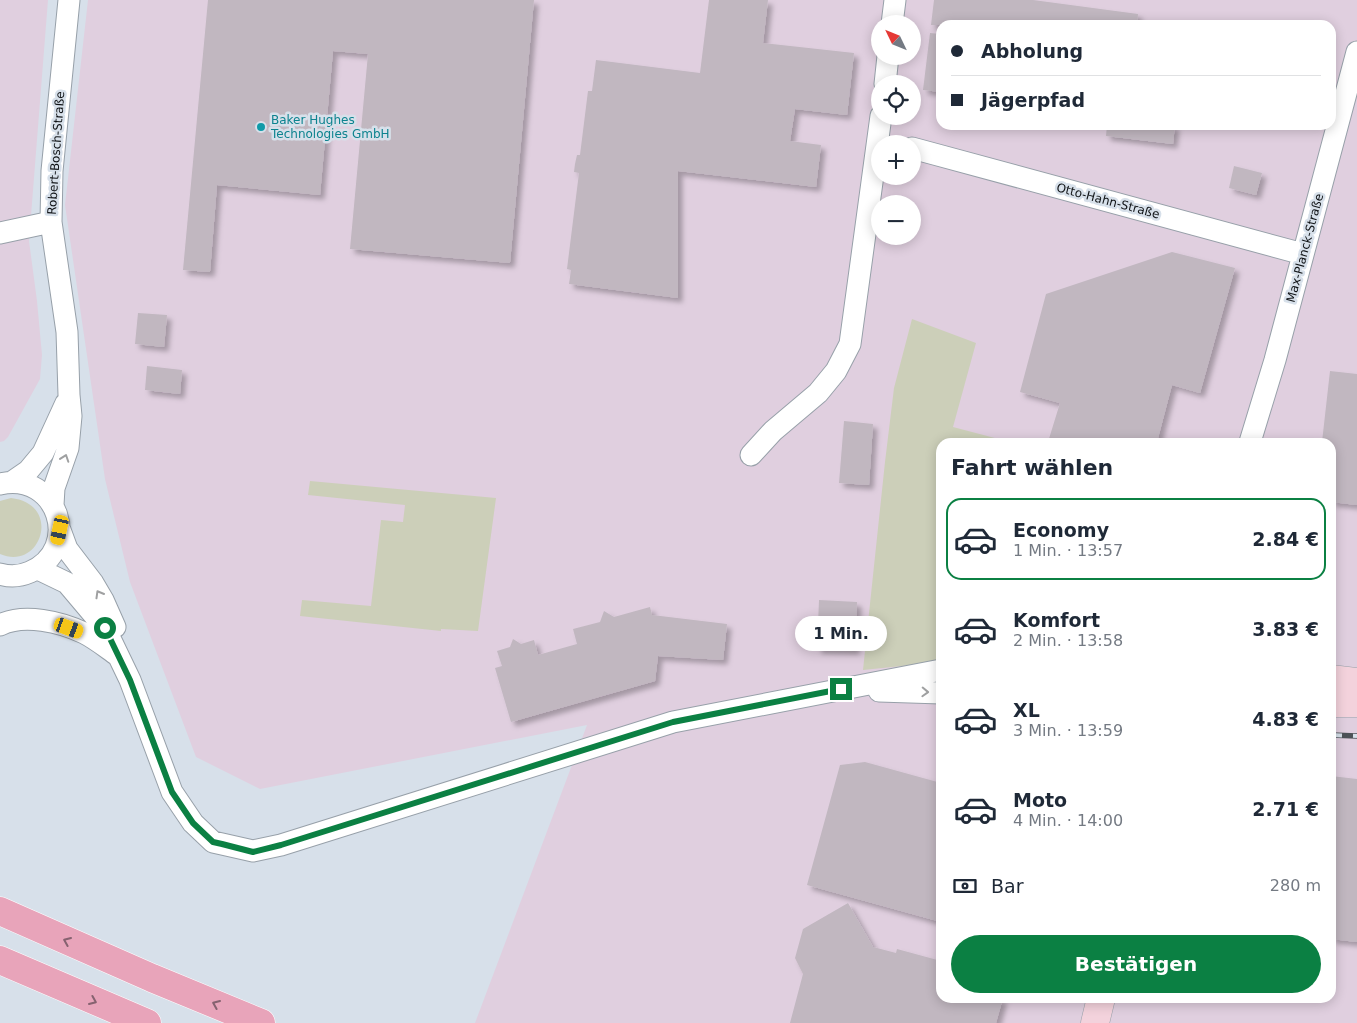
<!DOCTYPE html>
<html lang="de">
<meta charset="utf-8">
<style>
body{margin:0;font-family:"DejaVu Sans",sans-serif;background:#f2f2f3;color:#1f2937;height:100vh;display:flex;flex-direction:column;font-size:19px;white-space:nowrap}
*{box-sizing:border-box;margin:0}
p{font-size:16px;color:#747a83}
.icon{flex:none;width:28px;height:28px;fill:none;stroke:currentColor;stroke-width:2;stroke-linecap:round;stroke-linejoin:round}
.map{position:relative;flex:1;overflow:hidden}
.sheet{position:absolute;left:936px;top:438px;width:400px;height:565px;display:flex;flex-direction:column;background:#fff;border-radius:15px;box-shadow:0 2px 12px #0003}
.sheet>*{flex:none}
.banner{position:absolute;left:936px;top:20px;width:400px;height:110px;border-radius:15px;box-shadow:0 2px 12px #0003;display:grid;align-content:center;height:110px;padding:0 15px;background:#fff}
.needle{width:32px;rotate:313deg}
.controls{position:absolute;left:871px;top:15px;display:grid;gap:10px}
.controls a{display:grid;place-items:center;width:50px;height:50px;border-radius:50%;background:#fff;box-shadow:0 2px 12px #0003;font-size:25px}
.end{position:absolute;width:22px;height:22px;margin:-11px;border:6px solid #0b8043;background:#fff;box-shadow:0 0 0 2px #fff}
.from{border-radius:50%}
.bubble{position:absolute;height:35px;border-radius:18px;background:#fff;box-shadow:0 2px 12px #0003;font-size:16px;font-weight:600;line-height:35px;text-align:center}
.car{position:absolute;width:15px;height:30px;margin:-15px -8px;border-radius:6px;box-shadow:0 0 4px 1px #0007;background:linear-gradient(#f5c518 24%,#345 0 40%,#f5c518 0 76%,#345 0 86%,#f5c518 0)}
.banner b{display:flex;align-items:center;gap:18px;height:48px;font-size:19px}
.banner b+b{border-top:1px solid #e0e1e3}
.banner i{width:12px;height:12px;background:#1f2937}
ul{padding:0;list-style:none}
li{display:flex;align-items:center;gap:15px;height:82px;margin:0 10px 8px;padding:0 5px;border:2px solid transparent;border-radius:15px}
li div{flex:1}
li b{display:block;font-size:19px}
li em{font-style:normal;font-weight:600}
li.current{border-color:#0b8043}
li>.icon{width:45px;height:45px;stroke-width:1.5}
h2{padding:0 15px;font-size:22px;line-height:60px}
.pay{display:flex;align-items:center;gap:12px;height:55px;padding:0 15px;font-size:19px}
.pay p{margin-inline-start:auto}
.primary-button{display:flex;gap:10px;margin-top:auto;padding:10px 15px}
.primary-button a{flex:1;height:58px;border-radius:30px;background:#0b8043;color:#fff;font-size:20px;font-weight:600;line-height:58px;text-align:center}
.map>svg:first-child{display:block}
.commercial{fill:#e0cfdf;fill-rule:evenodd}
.green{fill:#cccfb9}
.building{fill:#c1b7c0;filter:url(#shadow)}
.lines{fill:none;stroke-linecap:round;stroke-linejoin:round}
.street-casing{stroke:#97a0a9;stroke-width:23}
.secondary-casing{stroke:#97a0a9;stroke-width:29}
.primary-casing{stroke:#fff;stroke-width:29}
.street{stroke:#fff;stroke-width:21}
.secondary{stroke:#f3d2dc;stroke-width:28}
.primary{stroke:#e8a4ba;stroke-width:28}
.rail-casing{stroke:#4d5257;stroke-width:5.5}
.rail{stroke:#d7e0ea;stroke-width:4;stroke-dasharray:11;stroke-linecap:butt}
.oneway{stroke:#9fa0a1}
.oneway2{stroke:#866270}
.route{stroke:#0b8043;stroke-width:6}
.culture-dot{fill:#0f9aa8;stroke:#d7e0ea;stroke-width:2}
.labels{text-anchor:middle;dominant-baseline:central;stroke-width:5;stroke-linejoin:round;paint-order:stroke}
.culture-label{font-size:12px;fill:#0d838f;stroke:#d7e0ea;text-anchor:start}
.street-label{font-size:12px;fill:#0f1215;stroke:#d7e0ea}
</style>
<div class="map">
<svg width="1357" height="1023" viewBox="0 0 1357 1023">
<defs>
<filter id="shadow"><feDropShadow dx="4.5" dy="4.5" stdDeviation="2.5" flood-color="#0004"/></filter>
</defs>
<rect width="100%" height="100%" fill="#d7e0ea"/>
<!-- commercial -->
<path class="commercial" d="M0,0H48L29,241L37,301L42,355L40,379L8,437L4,441L0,442Z
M88,0H1357V1023H475L587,725L260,789L196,757L130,582L105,479L65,205ZM880,24H912V56H880ZM941,25H1331V125H941ZM880,84H912V116H880ZM880,144H912V176H880ZM880,204H912V236H880ZM941,442H1331V998H941Z"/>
<!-- green -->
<path class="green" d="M912,319L976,343L953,427L1010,442H941V662L863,670L885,462L894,388Z
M310,481L496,498L478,631L441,629V631L300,616L302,600L371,606L381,520L403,522L405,505L308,495Z
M11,498C63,504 41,572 0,554V501Z"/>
<!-- building -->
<path class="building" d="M208,0H534L510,263L350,249L368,54L333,51L320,195L217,185L210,272L183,270Z
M709,0H768L763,43L854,53L847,115L795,109L790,141L821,145L816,187L678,171V298L569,284L571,270L567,269L579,173L574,172L575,164L577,155H580L588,91H592L596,60L700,73Z
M934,0H1033L1138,14L1137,25H931Z
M930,33L941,34V92L923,90Z
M1107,125H1175L1173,144L1106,136Z
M1234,166L1262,173L1256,195L1229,188Z
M1172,252L1235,268L1200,393L1172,385L1157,442H1048L1060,403L1020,392L1046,294Z
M138,313L167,315L164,347L135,344Z
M147,366L182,370L180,394L145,390Z
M1330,371L1357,374V505L1331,502V442H1322Z
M844,421L873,424L869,485L839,483Z
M819,600L857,602L855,650L817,649Z
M650,607L652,615L727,624L723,660L658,656L655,681L511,722L495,668L502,666L497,651L510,647L513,639L521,644L534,640L538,655L577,644L573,629L600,622L604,611L614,617Z
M865,762L941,783V922L807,885L840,765Z
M1331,776L1357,779V942L1331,939Z
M848,903L873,947L896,953L897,949L941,961V998H1003L996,1023H790L803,974L795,958L803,929Z"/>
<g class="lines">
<!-- street casing -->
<g class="street-casing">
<path id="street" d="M892,24L895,0
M885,84L888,56
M912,148L1303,254
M0,233L51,222
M1250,442L1275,360L1357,52
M751,455L773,431L818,393L836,371L850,344L881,116
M12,482L28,471L43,453L66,403
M0,484C58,471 83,549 30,572C21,576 10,577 0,574
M53,505L54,488L68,448L71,416L69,395L67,332L51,222L52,171L69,0
M60,530L67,549L93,583L103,600L115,627
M38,569L67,583L105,628L130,680L172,792L193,823L213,842L222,844L253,851L281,845L673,722L941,670
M0,625C24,613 61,622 84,633C96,639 107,648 117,655
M879,691L941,693"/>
</g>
<!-- secondary casing -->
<g class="secondary-casing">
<path id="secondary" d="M1331,679L1357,682
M1331,703H1357
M1095,1023L1101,998"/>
</g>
<!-- primary casing -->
<g class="primary-casing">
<path id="primary" d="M0,911L152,978L261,1023
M0,960L147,1023"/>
</g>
<!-- street -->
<use href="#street" class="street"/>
<!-- secondary -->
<use href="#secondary" class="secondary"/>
<!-- primary -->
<use href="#primary" class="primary"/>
<!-- rail casing -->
<g class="rail-casing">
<path id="rail" d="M1331,735L1357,736"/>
</g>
<!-- rail -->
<use href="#rail" class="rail"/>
</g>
<!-- one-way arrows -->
<defs><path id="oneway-chevron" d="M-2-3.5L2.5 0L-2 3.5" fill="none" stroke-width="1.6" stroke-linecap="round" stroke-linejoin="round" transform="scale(1.25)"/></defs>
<g class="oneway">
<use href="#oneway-chevron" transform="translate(65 458) rotate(-71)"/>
<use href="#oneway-chevron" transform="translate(99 594) rotate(-120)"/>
<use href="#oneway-chevron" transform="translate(925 692) rotate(2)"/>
</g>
<g class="oneway2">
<use href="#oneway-chevron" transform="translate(67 941) rotate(-157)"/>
<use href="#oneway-chevron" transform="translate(93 1001) rotate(23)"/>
<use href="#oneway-chevron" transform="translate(216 1004) rotate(-157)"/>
</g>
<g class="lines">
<!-- route -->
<path class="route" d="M105,628L130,680L172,792L193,823L213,842L222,844L253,852L281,845L673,722L841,689"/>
</g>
<!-- markers -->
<circle class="culture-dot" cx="261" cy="127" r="5"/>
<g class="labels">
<!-- culture labels -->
<g class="culture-label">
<text x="271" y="120">Baker Hughes<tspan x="271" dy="14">Technologies GmbH</tspan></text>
</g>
<!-- street labels -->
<g class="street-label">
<text transform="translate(56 153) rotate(-86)">Robert-Bosch-Straße</text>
<text transform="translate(1108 201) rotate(15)">Otto-Hahn-Straße</text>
<text transform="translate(1305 248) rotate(-75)">Max-Planck-Straße</text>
</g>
</g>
</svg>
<div class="controls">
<a><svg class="needle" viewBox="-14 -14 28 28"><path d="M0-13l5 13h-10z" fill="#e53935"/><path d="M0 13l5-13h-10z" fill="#747a83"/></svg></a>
<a><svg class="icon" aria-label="locate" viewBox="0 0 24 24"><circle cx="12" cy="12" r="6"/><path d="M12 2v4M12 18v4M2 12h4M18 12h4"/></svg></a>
<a>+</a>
<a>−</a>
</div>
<i class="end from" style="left:105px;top:628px"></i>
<i class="end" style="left:841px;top:689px"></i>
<div class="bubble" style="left:795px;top:616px;width:92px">1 Min.</div>
<i class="car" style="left:60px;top:530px;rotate:192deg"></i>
<i class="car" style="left:69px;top:628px;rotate:110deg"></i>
<div class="banner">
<b><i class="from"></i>Abholung</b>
<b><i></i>Jägerpfad</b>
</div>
<section class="sheet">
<h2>Fahrt wählen</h2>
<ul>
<li class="current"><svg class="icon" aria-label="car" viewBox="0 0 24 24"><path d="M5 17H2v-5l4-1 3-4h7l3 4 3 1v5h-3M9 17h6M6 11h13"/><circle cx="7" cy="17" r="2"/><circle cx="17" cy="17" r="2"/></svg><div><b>Economy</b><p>1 Min. · 13:57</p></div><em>2.84 €</em></li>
<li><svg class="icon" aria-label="car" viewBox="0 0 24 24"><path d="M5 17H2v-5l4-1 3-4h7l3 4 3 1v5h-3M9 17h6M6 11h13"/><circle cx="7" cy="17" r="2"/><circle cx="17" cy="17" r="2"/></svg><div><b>Komfort</b><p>2 Min. · 13:58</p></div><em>3.83 €</em></li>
<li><svg class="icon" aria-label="car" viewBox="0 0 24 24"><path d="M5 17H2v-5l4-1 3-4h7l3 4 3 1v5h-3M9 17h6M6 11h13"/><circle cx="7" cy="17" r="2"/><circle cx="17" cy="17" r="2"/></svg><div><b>XL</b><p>3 Min. · 13:59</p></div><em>4.83 €</em></li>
<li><svg class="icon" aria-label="car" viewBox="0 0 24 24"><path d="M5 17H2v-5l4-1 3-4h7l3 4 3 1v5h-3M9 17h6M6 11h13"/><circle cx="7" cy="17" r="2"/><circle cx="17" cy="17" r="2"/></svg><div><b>Moto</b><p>4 Min. · 14:00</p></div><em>2.71 €</em></li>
</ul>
<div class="pay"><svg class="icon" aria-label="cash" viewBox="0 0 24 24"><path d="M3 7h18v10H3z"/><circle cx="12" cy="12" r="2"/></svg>Bar<p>280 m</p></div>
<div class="primary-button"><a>Bestätigen</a></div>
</section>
</div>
